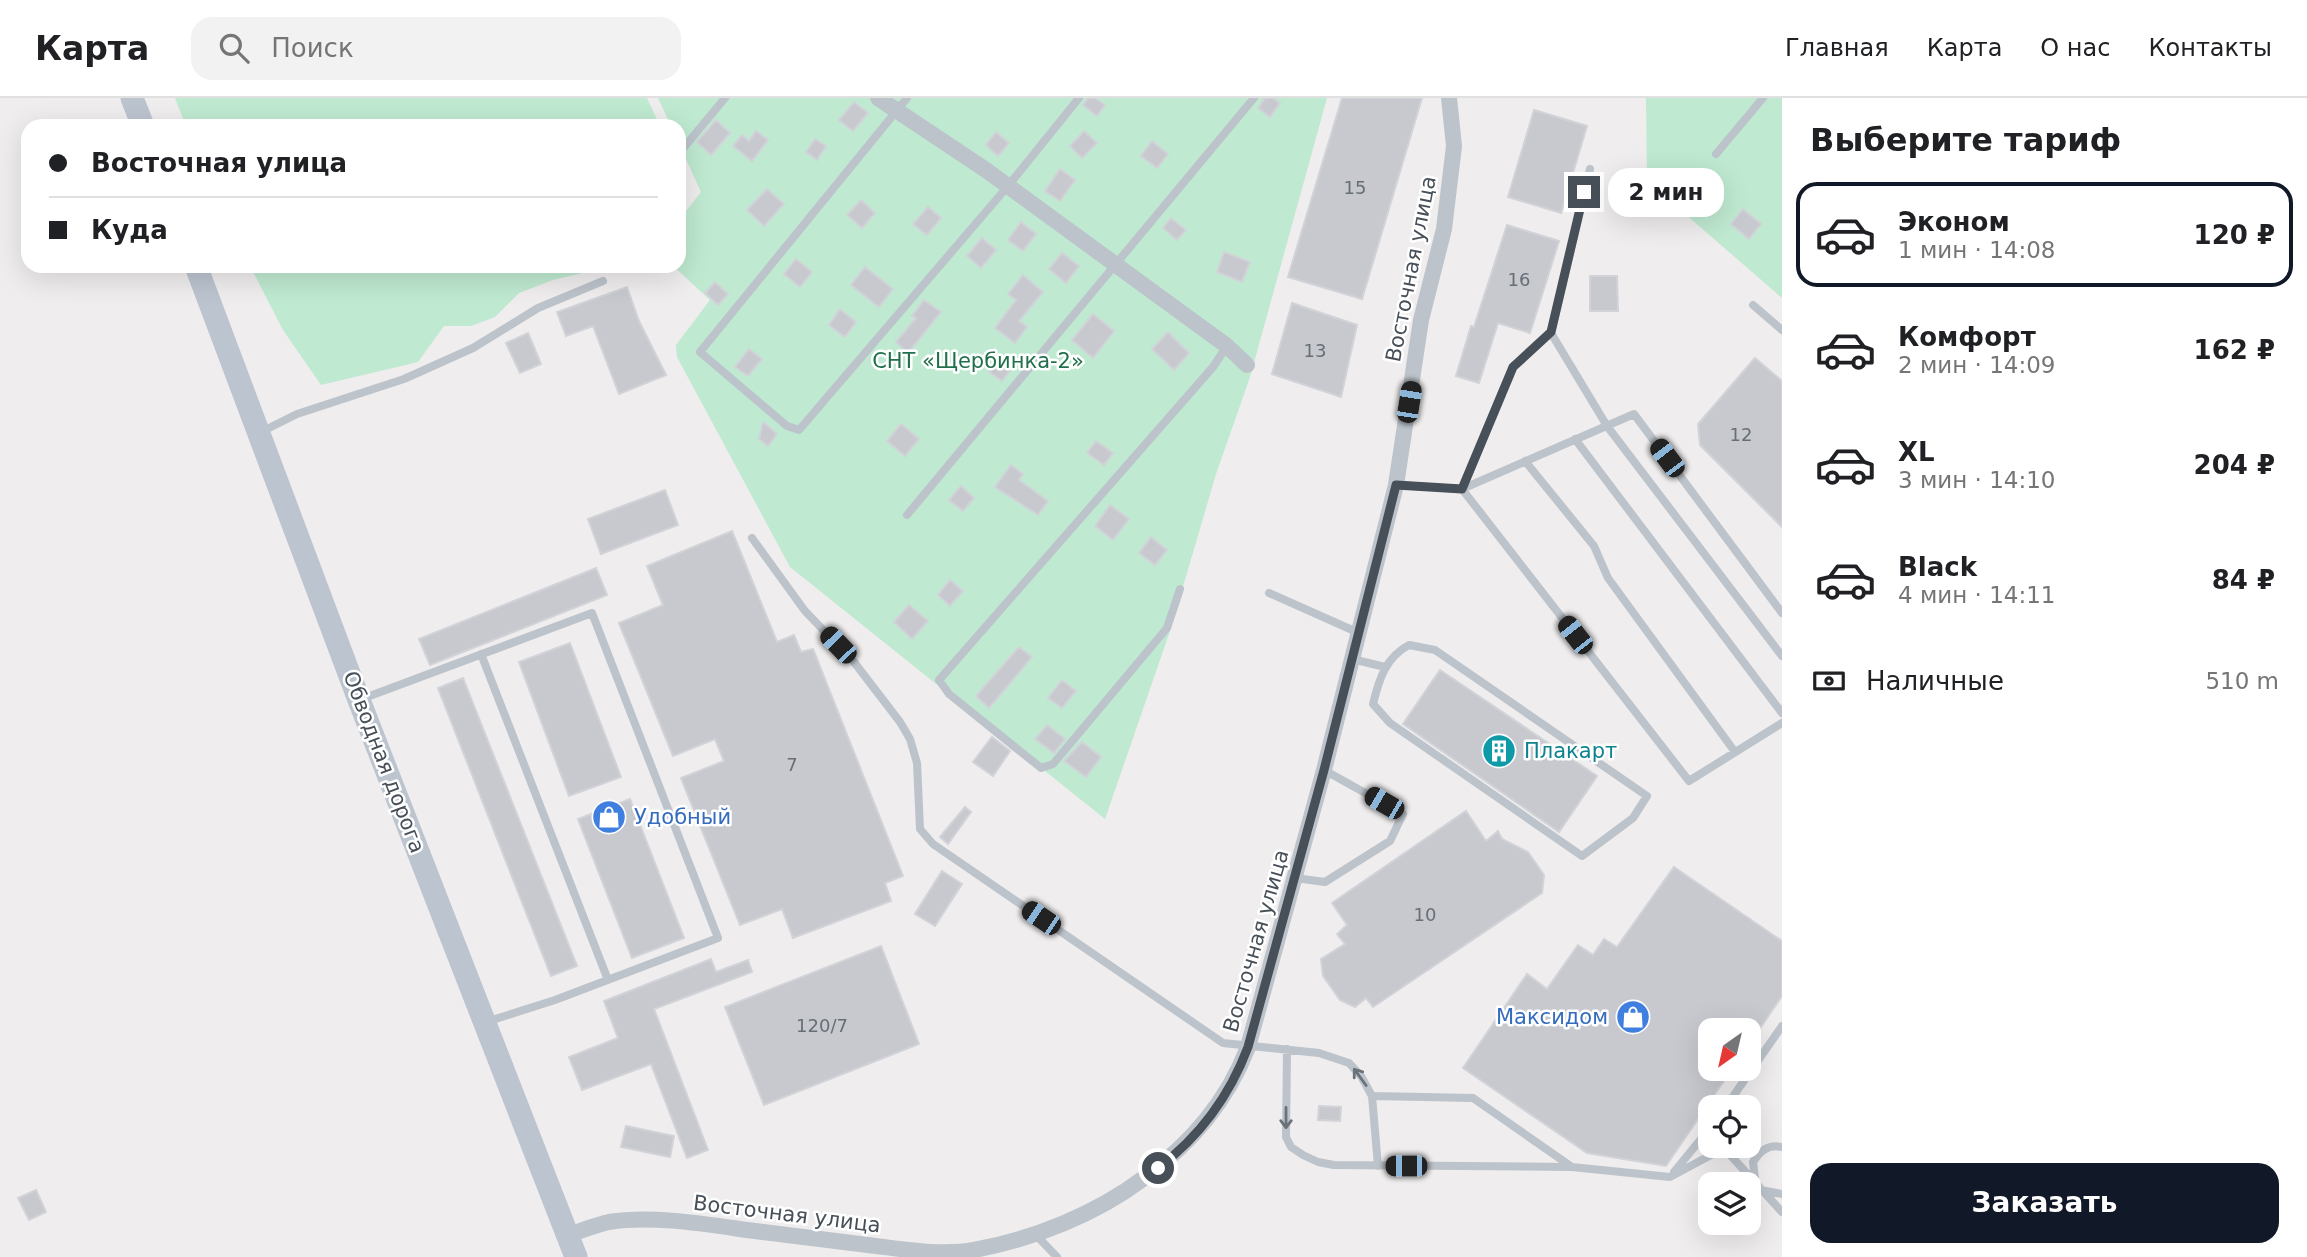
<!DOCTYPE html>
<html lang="ru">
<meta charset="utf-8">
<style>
body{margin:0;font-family:"DejaVu Sans",sans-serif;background:#f2f2f2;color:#202124;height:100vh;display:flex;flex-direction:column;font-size:26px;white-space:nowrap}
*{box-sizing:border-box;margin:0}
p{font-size:23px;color:#757577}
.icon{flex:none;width:38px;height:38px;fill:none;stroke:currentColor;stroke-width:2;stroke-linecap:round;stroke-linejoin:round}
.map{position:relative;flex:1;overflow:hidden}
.panel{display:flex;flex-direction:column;background:#fff;width:525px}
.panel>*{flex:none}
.banner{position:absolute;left:21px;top:21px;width:665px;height:154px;border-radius:21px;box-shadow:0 7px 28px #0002;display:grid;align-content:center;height:154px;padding:0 28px;background:#fff}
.needle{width:46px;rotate:214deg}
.buttons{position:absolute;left:1698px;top:920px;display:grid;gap:14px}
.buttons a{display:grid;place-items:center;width:63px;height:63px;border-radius:14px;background:#fff;box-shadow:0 7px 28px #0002;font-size:35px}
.end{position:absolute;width:32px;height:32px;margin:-16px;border:9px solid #474f58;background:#fff;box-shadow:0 0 0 4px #fff}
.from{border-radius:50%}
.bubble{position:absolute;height:49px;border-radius:21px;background:#fff;box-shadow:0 7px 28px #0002;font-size:23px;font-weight:700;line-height:49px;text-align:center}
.car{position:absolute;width:21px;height:42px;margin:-21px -10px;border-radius:9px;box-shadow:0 0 5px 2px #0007;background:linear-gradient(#222 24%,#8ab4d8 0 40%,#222 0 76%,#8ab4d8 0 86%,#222 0)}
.banner b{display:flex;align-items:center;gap:24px;height:66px;font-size:26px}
.banner b+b{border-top:2px solid #e0e0e0}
.banner i{width:18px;height:18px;background:#202124}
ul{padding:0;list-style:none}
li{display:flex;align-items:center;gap:21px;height:105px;margin:0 14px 10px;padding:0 14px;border:4px solid transparent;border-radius:21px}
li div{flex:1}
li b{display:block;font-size:26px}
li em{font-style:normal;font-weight:700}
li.active{border-color:#111827}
li>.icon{width:63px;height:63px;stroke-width:1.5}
h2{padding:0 28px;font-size:32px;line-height:84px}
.pay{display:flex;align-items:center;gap:18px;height:77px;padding:0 28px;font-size:26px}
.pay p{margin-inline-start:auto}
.action{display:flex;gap:14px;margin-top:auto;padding:14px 28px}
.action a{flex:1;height:80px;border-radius:21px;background:#111827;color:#fff;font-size:28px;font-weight:700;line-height:80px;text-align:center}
header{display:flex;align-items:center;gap:42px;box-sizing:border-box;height:98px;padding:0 35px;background:#fff;border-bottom:2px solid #e0e0e0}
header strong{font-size:33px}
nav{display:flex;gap:38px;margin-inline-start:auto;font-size:24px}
.search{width:490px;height:63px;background:#f2f2f2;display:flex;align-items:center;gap:18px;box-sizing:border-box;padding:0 24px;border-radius:21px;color:#757577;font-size:26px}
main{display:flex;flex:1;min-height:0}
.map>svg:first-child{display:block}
.green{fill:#bfe9d1}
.building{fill:#c7c9cf;stroke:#d1d3d8;stroke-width:2}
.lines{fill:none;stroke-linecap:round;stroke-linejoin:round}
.service{stroke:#bcc3ca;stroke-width:8}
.minor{stroke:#bcc3ca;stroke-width:16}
.secondary{stroke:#bcc4cf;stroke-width:23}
.oneway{stroke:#6a727a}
.route{stroke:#474f58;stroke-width:9}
.labels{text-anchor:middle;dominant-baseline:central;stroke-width:5;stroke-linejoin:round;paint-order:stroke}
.number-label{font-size:18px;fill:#676e76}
.street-label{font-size:21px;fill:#474f58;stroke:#fff}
.park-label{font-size:21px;fill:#21704b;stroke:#fff}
.culture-label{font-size:21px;fill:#0d838f;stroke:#fff;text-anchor:start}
.shop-label{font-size:21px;fill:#366cbe;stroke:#fff;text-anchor:start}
</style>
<header>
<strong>Карта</strong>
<div class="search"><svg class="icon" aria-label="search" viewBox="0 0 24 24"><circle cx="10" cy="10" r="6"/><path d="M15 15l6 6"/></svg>Поиск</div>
<nav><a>Главная</a><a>Карта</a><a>О нас</a><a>Контакты</a></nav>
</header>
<main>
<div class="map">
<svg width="1782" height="1159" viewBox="0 0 1782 1159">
<rect width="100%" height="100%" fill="#efeded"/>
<!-- green -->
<path class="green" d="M175,0H647L660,28H186Z
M658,0H1327L1250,279L1216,376L1170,533L1105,721L790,469L677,259L676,247L710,202L673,168H679V122L701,94L679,46V28H671Z
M1646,0H1782V200L1647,83Z
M250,168H612L553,182L519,195L495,219L471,228H444L418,264L321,287L283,232Z"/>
<!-- building -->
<path class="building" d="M1088,0H1095L1105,7L1097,18L1083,7Z
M1265,0H1273L1280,5L1270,19L1258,10Z
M1342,0H1422L1362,201L1288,179Z
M854,4L868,15L853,33L839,22Z
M1534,12L1587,28L1561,115L1508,99Z
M716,22L730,35L711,57L697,44Z
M756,33L768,42L752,63L733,48L742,37L749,43Z
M1084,33L1097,45L1082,60L1070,48Z
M996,34L1009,45L998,58L986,47Z
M815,41L826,48L817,62L806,54Z
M1152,43L1168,56L1157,70L1141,58Z
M1060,71L1075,82L1060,103L1045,93Z
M767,91L784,106L764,128L747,112Z
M861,102L875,115L862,130L847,117Z
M928,109L941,120L927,137L913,126Z
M1743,111L1761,126L1749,141L1731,126Z
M1171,120L1186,132L1177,142L1163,130Z
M1021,124L1036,136L1023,153L1008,142Z
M1507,127L1559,143L1530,235L1498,225L1479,285L1456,278L1471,228L1474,229Z
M982,140L996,152L981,170L967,158Z
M1224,154L1250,164L1242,184L1217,174Z
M1062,155L1079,168L1066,185L1049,171Z
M796,161L812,174L800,189L784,176Z
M865,169L893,191L879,209L851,187Z
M1023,177L1043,194L1019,223L1027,229L1015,245L995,230L1016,202L1008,196Z
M1590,178H1617L1618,213H1590Z
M715,184L728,196L718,207L705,195Z
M627,189L639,223L666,277L619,296L593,228L566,238L557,214Z
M924,202L941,214L908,255L896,244L916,220L912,218Z
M1292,205L1357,227L1341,299L1272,276Z
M840,211L856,224L845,239L829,227Z
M1093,216L1114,233L1093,260L1072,242Z
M1168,234L1189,255L1174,272L1152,251Z
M528,235L541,266L520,275L506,245Z
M749,251L762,261L748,278L735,269Z
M1755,260L1782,283V429L1700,347L1698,326Z
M999,261L1012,270L1002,283L989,274Z
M763,324L777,336L768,348L759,341Z
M901,326L919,341L905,358L887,343Z
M1096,343L1113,355L1104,367L1087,355Z
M1011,367L1023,376L1019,382L1048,403L1038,417L995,389Z
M961,388L974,400L963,413L949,402Z
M665,392L678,427L601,456L588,421Z
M1110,407L1129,421L1113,442L1095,428Z
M732,433L777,544L794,537L801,554L813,551L903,778L885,785L891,803L793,840L782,811L740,827L681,680L724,663L715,641L673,658L619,525L663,507L647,468Z
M1151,439L1167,452L1155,467L1139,455Z
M596,470L607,497L430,567L419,541Z
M950,482L963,493L950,508L938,497Z
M909,507L928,523L912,541L894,524Z
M570,545L621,679L569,698L519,564Z
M1019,549L1032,559L989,610L976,598Z
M1440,572L1597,678L1559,734L1403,626Z
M463,580L577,868L551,878L438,590Z
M1062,582L1076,593L1062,610L1048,600Z
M1047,627L1065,641L1054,655L1035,641Z
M992,639L1010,653L993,678L973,664Z
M1082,644L1101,659L1086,679L1064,663Z
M630,701L684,840L632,860L578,721Z
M965,709L971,714L948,746L940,739Z
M1466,713L1486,743L1498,733L1502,741L1528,754L1544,777L1542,795L1373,909L1366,900L1355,909L1340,902L1323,878L1321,861L1345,846L1337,836L1347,827L1332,805Z
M1674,769L1782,843V898L1748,948V933H1710V971H1732L1666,1068L1587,1055L1463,970L1527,876L1547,891L1578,847L1593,857L1604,841L1617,849Z
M942,773L962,786L935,828L915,816Z
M881,848L919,946L764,1007L725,909Z
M711,861L716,874L748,862L752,874L654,911L708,1052L687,1060L651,966L582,992L569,959L618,940L604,903Z
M1319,1008L1341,1009L1340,1023L1318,1022Z
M626,1028L674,1038L670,1059L621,1049Z
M36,1092L46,1114L29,1122L18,1100Z"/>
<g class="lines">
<!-- service -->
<path class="service" d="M907,0L700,254L787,328L799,332L1008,88L1079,0
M681,53L725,0
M1716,56L1763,0
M1753,207L1782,232
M1551,235L1607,328L1782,558
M261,334L297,316L404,281L473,250L538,210L603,183
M1575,341L1782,615
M1525,363L1594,448L1608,480L1735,654
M1396,387L1462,391L1634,316L1782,515
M1462,391L1689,683L1782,625
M1462,391L1513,269L1551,235L1590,71
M907,417L1254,0
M752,440L805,513L854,564L900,624L910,641L917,665L920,731L933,746L1223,945L1319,955L1349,965L1361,978L1372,998L1378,1068
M1180,491L1167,530L1053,666L1041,670L949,596L939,582L1213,269L1227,248
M1269,495L1359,535
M1409,547L1435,552L1647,698L1633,720L1582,758L1390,625L1373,606C1379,581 1386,559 1409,547Z
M481,556L608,882
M1352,561L1385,569
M359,602L592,515L718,840L555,902L486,924
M1295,780L1325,784L1390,743L1403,716L1324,672
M1287,951L1286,1039L1291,1049L1303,1057L1318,1064L1334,1067L1572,1069L1670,1079L1724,1050
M1372,998L1473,1000L1572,1069
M1725,1010L1782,928
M1722,1048L1782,1114
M1674,1074L1710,1030
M1755,1080L1753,1064C1760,1053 1768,1046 1782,1049
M1766,1093L1782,1096
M1035,1136L1057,1159"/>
<!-- minor -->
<path class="minor" d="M878,0L986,72L1227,248L1247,267
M568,1137C581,1133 595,1127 609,1124C651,1117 705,1126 747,1132C787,1137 828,1142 868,1147C902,1151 940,1158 974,1152C1034,1141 1096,1116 1144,1080C1191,1045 1227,1004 1248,949L1324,672L1396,387L1421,222L1444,131L1454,48L1449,0"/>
<!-- secondary -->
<path class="secondary" d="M132,0L143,28
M196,168L359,602L576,1159"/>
</g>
<!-- one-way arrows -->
<defs><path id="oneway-shaft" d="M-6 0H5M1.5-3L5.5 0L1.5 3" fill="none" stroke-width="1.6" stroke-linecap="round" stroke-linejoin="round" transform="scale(1.75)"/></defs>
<g class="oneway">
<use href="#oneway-shaft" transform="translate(1360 979) rotate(-126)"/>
<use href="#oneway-shaft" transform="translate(1286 1020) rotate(90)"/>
</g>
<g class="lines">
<!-- route -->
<path class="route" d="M1158,1070C1199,1039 1230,997 1248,949L1324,672L1396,387L1462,391L1513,269L1551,234L1584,94"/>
</g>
<!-- icons -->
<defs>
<g id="building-disc" transform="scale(1.75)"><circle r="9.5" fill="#0f9aa8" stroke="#fff"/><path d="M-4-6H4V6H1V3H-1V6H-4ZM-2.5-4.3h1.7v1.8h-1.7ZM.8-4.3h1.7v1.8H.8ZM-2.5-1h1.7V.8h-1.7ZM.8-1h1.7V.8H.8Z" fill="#fff"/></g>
<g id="shop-disc" transform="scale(1.75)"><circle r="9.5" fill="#3f7fe0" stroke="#fff"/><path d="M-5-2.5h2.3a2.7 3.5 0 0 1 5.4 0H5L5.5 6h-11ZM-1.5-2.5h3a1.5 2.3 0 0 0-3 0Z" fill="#fff"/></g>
</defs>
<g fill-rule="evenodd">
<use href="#building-disc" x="1499" y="653"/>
<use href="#shop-disc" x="609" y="719"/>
<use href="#shop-disc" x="1633" y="919"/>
</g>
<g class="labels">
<!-- number labels -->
<g class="number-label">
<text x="1355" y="89">15</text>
<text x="1519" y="181">16</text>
<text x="1315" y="252">13</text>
<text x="1741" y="336">12</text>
<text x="792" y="666">7</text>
<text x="1425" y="816">10</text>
<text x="822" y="927">120/7</text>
</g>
<!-- street labels -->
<g class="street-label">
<text transform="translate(1411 171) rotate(-79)">Восточная улица</text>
<text transform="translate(384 664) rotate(69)">Обводная дорога</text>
<text transform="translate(1256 843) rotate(-74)">Восточная улица</text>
<text transform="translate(787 1116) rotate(7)">Восточная улица</text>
</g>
<!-- park labels -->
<g class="park-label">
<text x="978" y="263">СНТ «Щербинка-2»</text>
</g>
<!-- culture labels -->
<g class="culture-label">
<text x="1524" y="653">Плакарт</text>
</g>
<!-- shop labels -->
<g class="shop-label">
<text x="634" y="719">Удобный</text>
<text x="1608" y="919" text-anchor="end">Максидом</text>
</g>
</g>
</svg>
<div class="buttons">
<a><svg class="needle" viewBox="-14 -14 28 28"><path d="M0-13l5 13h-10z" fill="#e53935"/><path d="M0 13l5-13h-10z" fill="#757577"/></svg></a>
<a><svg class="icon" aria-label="locate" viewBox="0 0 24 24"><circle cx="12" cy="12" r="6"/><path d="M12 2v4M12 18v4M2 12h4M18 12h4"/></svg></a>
<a><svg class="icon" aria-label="layers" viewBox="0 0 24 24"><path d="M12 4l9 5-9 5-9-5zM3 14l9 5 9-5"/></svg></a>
</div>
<i class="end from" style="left:1158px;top:1070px"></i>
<i class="end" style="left:1584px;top:94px"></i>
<div class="bubble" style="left:1608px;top:70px;width:116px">2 мин</div>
<i class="car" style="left:1409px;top:304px;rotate:9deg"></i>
<i class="car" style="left:1667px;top:360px;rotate:323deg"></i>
<i class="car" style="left:1575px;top:537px;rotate:322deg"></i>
<i class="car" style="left:838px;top:547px;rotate:316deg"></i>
<i class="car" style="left:1384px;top:705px;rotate:300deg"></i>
<i class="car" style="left:1041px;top:820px;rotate:304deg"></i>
<i class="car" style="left:1406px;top:1068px;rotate:270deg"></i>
<div class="banner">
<b><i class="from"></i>Восточная улица</b>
<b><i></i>Куда</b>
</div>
</div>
<section class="panel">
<h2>Выберите тариф</h2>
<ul>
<li class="active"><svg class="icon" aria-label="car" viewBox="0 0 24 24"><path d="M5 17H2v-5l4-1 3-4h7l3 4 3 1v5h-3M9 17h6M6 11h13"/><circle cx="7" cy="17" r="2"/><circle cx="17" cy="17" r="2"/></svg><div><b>Эконом</b><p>1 мин · 14:08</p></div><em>120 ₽</em></li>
<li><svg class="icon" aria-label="car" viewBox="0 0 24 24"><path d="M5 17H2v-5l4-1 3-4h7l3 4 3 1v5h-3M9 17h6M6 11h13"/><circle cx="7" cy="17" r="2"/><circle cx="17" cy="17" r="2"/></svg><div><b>Комфорт</b><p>2 мин · 14:09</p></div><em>162 ₽</em></li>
<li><svg class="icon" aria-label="car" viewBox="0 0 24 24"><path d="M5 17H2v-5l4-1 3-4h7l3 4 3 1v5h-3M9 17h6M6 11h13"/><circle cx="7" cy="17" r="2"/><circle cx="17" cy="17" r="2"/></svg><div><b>XL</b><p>3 мин · 14:10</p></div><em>204 ₽</em></li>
<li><svg class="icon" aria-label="car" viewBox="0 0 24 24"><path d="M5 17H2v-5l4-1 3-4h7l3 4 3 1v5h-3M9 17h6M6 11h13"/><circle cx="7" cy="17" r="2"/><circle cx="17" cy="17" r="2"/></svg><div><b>Black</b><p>4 мин · 14:11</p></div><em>84 ₽</em></li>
</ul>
<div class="pay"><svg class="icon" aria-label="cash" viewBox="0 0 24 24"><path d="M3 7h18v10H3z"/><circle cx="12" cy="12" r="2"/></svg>Наличные<p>510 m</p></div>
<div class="action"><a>Заказать</a></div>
</section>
</main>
